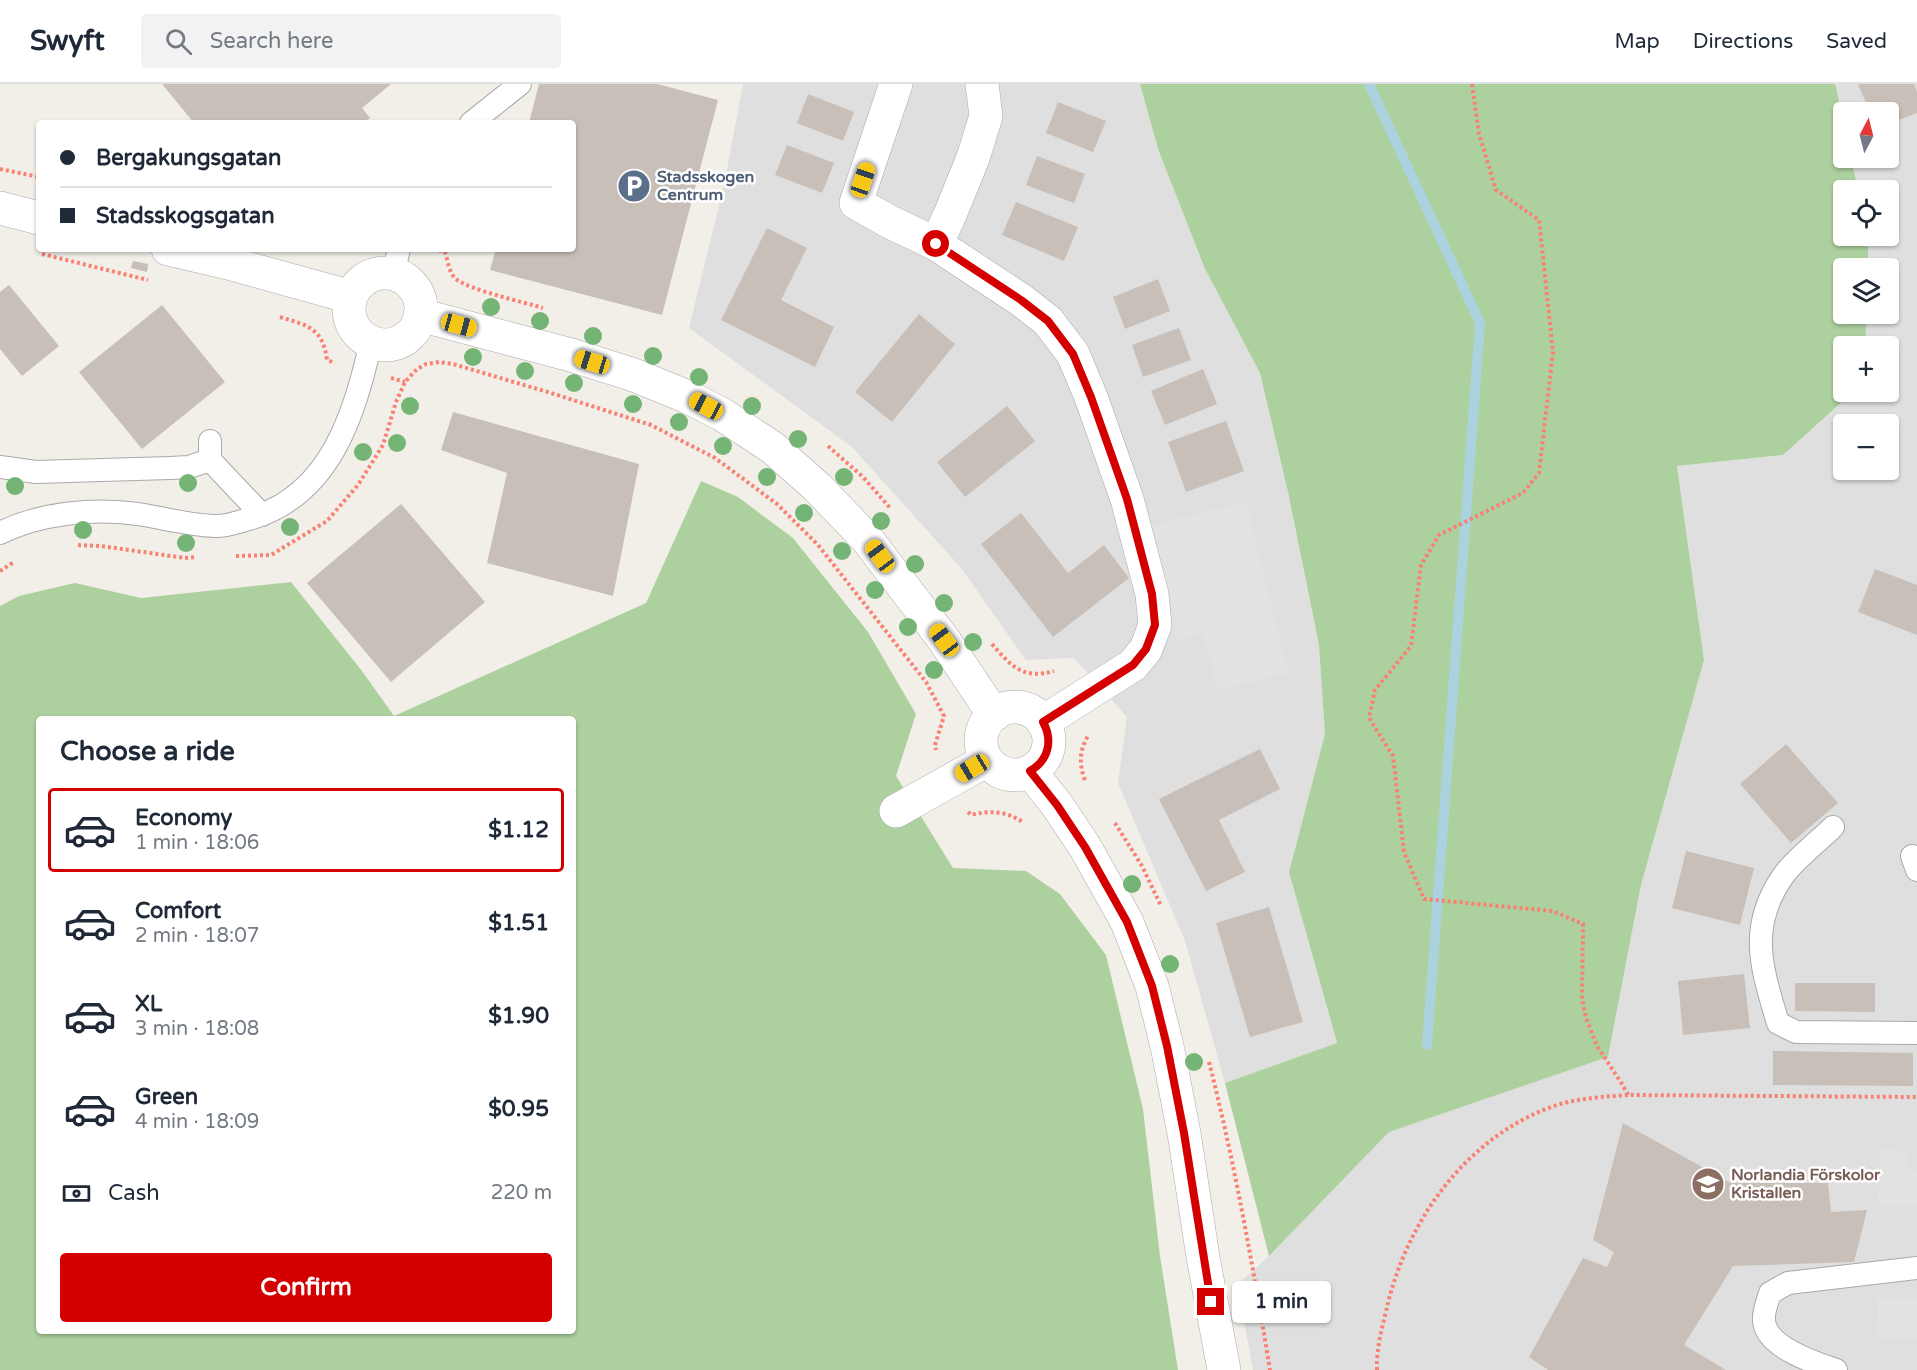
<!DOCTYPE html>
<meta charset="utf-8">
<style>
body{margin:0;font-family:"Varela Round",sans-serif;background:#f2f2f3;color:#1f2937;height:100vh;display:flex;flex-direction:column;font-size:22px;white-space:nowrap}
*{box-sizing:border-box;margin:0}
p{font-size:20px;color:#747a83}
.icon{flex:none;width:33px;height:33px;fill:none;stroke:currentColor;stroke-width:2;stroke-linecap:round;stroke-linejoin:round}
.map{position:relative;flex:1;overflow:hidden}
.details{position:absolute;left:36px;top:632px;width:540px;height:618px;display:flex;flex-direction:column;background:#fff;border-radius:6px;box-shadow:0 2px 4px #0004}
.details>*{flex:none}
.guide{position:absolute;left:36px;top:36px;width:540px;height:132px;border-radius:6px;box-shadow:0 2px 4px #0004;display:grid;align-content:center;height:132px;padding:0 24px;background:#fff}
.needle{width:39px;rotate:7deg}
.buttons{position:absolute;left:1833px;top:18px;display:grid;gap:12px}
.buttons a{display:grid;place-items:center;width:66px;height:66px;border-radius:6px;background:#fff;box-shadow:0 2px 4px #0004;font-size:30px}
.end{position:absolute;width:27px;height:27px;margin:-14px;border:8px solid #d40000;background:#fff;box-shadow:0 0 0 3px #fff}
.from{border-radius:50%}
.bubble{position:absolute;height:42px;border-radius:6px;background:#fff;box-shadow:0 2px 4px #0004;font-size:20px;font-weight:700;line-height:42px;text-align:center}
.car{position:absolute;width:18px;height:36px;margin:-18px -9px;border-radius:8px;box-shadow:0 0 4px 2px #0007;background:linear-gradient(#f5c518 24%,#345 0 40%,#f5c518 0 76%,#345 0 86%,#f5c518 0)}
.guide b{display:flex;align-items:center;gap:21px;height:57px;font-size:22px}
.guide b+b{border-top:2px solid #e0e1e3}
.guide i{width:15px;height:15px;background:#1f2937}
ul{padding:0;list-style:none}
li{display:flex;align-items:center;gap:18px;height:84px;margin:0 12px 9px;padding:0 12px;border:3px solid transparent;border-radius:6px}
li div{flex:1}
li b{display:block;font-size:22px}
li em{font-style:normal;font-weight:700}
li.selected{border-color:#d40000}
li>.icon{width:54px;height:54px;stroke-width:1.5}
h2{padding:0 24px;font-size:27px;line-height:72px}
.pay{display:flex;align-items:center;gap:15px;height:66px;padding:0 24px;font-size:22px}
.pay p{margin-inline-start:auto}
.action{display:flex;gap:12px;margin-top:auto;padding:12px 24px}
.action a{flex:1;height:69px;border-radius:6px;background:#d40000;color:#fff;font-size:24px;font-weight:700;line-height:69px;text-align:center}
header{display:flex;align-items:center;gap:36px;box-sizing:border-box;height:84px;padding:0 30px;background:#fff;border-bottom:2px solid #e0e1e3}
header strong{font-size:28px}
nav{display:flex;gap:33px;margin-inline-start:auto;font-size:21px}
.search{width:420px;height:54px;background:#f2f2f3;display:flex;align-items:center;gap:15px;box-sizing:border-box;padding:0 21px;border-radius:6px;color:#747a83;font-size:22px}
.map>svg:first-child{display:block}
.residential{fill:#e0dfdf;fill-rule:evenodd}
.forest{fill:#add19e;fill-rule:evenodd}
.parking{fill:#e2e2e2}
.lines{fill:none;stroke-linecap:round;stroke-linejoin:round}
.stream{stroke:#aad3df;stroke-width:10}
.building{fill:#c7bfb8}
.service-casing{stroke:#a9a9a9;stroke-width:24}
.minor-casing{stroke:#a9a9a9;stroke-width:34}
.tertiary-casing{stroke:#a9a9a9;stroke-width:34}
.path{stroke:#fa8072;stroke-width:4;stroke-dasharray:3 3;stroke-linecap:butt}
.service{stroke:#fff;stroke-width:22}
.minor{stroke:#fff;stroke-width:33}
.tertiary{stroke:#fff;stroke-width:33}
.tree{fill:#74b475}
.route{stroke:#d40000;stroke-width:8}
.labels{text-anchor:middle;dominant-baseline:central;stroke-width:5;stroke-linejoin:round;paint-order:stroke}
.service-label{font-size:16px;font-weight:bold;fill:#4e5e75;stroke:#fff;text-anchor:start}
.education-label{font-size:16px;font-weight:bold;fill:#785e54;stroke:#fff;text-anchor:start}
</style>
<header>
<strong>Swyft</strong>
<div class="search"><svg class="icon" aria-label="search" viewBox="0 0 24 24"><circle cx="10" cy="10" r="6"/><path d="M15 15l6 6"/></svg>Search here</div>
<nav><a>Map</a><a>Directions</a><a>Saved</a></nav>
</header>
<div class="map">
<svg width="1917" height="1286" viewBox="0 0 1917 1286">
<rect width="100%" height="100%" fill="#f2efe9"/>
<!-- residential -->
<path class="residential" d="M743,0H1140L1158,65L1205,185L1260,289L1288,408L1319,561L1325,650L1289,788L1337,960L1225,999L1185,857L1118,699L1127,633L1074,574L1026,576L961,484L852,363L689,244L724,101Z
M1834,0H1917V1286H1253L1237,1201L1269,1172L1389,1048L1608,973L1641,801L1704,576L1677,382L1783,371L1853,308H1888V262H1865L1867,230H1888V184H1868V152H1888V106H1858L1851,74H1888V28H1844L1843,39L1836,2ZM1844,340H1888V386H1844Z"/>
<!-- forest -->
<path class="forest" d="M1140,0H1834L1836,2L1843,39L1844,74H1851L1858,106H1844V152H1868V184H1844V230H1867L1865,262H1844V308H1853L1783,371L1677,382L1704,576L1641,801L1608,973L1389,1048L1269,1172L1225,999L1337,959L1289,788L1325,650L1319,561L1288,408L1260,289L1205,185L1158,65Z
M701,397L738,413L793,454L868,548L916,630L896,692L953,784L1026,787L1060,810L1106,871L1143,1025L1160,1172L1178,1286H0V522L19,512L75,499L141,514L291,498L362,587L394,632L646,519ZM39,634H573V1246H39Z"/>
<!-- parking -->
<path class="parking" d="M1246,418L1288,589L1218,606L1203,549L1177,556L1149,442Z
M1880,1066L1908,1067V1088L1917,1087V1122L1878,1121Z
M1878,1214L1917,1215V1255L1877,1254Z"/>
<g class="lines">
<!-- stream -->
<path class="stream" d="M1369,0L1480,239L1427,961"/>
</g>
<!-- building -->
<path class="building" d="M162,0H391L362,24L370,34L364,39H194Z
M539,0H657L718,16L662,231L490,186L496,165H573V39H529Z
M1858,0H1914L1917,8V29L1888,40V28H1870Z
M808,10L854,28L843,57L797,39Z
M1058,18L1106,37L1093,68L1046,49Z
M787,61L834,79L822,109L775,91Z
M1037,72L1085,90L1074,119L1026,101Z
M1016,118L1078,143L1064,177L1002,151Z
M767,144L807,164L781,216L834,243L815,283L721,236Z
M133,177L148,180L147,188L131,184Z
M1158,195L1170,227L1125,245L1113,213Z
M9,201L59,262L22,292L0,265V208Z
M162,221L225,298L142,365L79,288Z
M919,230L955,260L892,338L855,308Z
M1179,244L1191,276L1143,293L1132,261Z
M1203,285L1217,320L1165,341L1151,307Z
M1007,322L1035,357L965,413L937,378Z
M453,328L639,380L613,512L487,479L507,389L441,366Z
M1226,337L1244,387L1186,408L1168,358Z
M401,420L485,518L391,598L307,499Z
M1021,429L1068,489L1104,461L1129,494L1053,553L981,460Z
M1875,485L1917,501V551L1858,528Z
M1786,660L1838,719L1791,759L1740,700Z
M1260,665L1280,705L1219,736L1245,788L1206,807L1159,715Z
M1686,767L1754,784L1740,841L1672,824Z
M1269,823L1303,938L1250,953L1216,839Z
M1744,890L1750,944L1683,951L1678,897Z
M1795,899H1875V928L1795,927Z
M1773,967L1913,969V1002L1773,1001Z
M1623,1039L1731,1099H1828L1831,1128L1867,1126L1854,1178L1733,1182L1684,1261L1726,1286H1548L1529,1273L1583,1174L1607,1183L1614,1168L1593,1156Z"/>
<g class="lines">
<!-- service casing -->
<g class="service-casing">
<path id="service" d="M471,39L520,0
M393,190L399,165
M210,357V376L262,431
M0,383L36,388L170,384L189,383L210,376
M0,449C40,429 93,424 138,430C163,434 188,441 214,442C225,443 238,438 249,435C330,412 354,332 371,258
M1833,743C1818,758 1795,775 1783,792C1747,844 1762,885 1778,939L1796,948L1917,949
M1912,772L1917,786
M1836,1286C1815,1279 1765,1263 1764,1236C1763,1228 1768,1216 1770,1209L1788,1199L1917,1184"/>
</g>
<!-- minor casing -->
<g class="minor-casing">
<path id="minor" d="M896,0L856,119L890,138L936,160L1021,216L1048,237L1073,270L1091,313L1127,415L1152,510L1155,541L1146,565L1133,581L1043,638
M936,160L949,133L973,74L986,32L982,0
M896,727L987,676"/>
</g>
<!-- tertiary casing -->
<g class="tertiary-casing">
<path id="tertiary" d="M0,124L39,134
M168,165L232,180L351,213
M349 225a36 36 0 1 1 72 0a36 36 0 1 1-72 0Z
M420,231L571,271L634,291L688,313L723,331L773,364L817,403L867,455L944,556L994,631
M981 657a34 34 0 1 1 68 0a34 34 0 1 1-68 0Z
M1030,687L1057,721L1085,763L1127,838L1152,902L1167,962L1184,1049L1203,1173L1224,1286"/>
</g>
<!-- path -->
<path class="path" d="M1472,0L1479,50L1496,106L1539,136L1553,268L1539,389L1523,409L1439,451L1421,481L1411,562L1375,606L1369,634L1393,672L1404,768L1424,815L1553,827L1583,840L1582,916L1586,934L1597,962L1622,1000L1628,1011
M0,85L39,93
M433,165L445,168C448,177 449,189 456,195C469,206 524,218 543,224
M42,170L148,196
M280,233C307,241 323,244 327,276L335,279
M391,294L405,298
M828,362L863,393L891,425
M78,461L101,462L185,474L196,473
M236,472L271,471L327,437L358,401L383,361L396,318L405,298L417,285L426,280L439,278L453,280L551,309L651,341L715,374L777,420L818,461L926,598L944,632L935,661L936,666
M0,487L14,478
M992,560C1011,582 1023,596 1054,587
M1085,696C1079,681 1079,667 1088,652
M968,728L971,731C991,726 1007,727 1024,739
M1115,739L1142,782L1161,822
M1209,978C1235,1080 1253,1183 1270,1286
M1377,1286C1376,1264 1383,1240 1388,1219C1409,1134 1467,1054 1551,1023C1576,1014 1602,1013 1628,1011L1917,1013"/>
<!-- service -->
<use href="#service" class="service"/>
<!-- minor -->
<use href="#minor" class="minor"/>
<!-- tertiary -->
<use href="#tertiary" class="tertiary"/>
</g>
<!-- trees -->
<g class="tree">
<circle cx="491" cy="223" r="9"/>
<circle cx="540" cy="237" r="9"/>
<circle cx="593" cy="252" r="9"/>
<circle cx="653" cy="272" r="9"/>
<circle cx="473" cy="273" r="9"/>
<circle cx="525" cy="287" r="9"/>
<circle cx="699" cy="293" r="9"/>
<circle cx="574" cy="299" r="9"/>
<circle cx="633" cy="320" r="9"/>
<circle cx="410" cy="322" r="9"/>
<circle cx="752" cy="322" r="9"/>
<circle cx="679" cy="338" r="9"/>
<circle cx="798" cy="355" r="9"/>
<circle cx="397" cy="359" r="9"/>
<circle cx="723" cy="362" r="9"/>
<circle cx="363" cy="368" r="9"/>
<circle cx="767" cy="393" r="9"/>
<circle cx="844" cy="393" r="9"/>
<circle cx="188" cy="399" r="9"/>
<circle cx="15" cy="402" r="9"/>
<circle cx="804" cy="429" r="9"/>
<circle cx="881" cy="437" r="9"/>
<circle cx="290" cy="443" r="9"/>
<circle cx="83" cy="446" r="9"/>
<circle cx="186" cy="459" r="9"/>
<circle cx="842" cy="467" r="9"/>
<circle cx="915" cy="480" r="9"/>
<circle cx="875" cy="506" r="9"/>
<circle cx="944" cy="519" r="9"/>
<circle cx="908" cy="543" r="9"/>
<circle cx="973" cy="558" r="9"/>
<circle cx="934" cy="586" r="9"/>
<circle cx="1132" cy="800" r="9"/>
<circle cx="1170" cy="880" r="9"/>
<circle cx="1194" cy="978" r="9"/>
</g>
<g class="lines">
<!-- route -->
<path class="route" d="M936,160L1021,216L1048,237L1073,270L1091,313L1127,415L1152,510L1155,541L1146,565L1133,581L1043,638C1053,656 1049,676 1030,687L1057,721L1085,763L1127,838L1152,902L1167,962L1184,1049L1211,1218"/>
</g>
<!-- icons -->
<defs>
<g id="parking-disc" transform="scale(1.725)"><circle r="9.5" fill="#5c6f8a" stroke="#fff"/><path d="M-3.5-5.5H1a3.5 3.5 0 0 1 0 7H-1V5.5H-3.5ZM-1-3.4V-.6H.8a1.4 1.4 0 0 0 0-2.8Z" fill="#fff"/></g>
<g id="school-disc" transform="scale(1.725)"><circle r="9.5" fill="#8d6e63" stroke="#fff"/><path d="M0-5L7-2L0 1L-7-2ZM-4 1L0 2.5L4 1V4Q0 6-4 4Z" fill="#fff"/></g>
</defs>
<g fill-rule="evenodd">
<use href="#parking-disc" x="634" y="102"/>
<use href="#school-disc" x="1708" y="1100"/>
</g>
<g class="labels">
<!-- service labels -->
<g class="service-label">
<text x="657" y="93">Stadsskogen<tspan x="657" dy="18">Centrum</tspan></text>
</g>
<!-- education labels -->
<g class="education-label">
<text x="1731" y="1091">Norlandia Förskolor<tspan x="1731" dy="18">Kristallen</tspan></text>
</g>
</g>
</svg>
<div class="buttons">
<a><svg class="needle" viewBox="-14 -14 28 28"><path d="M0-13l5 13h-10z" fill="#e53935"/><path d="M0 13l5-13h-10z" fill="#747a83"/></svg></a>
<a><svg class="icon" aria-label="locate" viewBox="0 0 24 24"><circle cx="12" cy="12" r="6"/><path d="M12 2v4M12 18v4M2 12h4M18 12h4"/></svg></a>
<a><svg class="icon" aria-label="layers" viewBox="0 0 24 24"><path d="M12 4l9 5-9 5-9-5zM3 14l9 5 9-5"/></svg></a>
<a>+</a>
<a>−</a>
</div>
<i class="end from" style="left:936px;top:160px"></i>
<i class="end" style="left:1211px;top:1218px"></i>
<div class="bubble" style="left:1232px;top:1197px;width:99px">1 min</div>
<i class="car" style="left:863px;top:96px;rotate:19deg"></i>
<i class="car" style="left:459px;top:241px;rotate:105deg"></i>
<i class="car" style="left:592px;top:278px;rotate:287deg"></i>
<i class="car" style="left:706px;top:322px;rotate:298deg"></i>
<i class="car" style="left:880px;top:472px;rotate:323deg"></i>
<i class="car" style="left:944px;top:556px;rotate:323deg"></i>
<i class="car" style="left:972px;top:684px;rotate:240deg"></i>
<div class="guide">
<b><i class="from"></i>Bergakungsgatan</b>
<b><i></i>Stadsskogsgatan</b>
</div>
<section class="details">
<h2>Choose a ride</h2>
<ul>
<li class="selected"><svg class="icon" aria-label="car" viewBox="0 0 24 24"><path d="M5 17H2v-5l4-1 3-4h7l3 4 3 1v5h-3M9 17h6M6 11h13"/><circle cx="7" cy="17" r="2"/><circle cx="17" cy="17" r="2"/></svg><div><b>Economy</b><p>1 min · 18:06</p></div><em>$1.12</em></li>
<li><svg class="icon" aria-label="car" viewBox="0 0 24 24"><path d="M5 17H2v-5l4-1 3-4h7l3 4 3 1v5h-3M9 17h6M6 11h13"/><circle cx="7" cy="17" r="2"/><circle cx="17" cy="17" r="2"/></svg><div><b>Comfort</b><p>2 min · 18:07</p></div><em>$1.51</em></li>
<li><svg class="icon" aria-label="car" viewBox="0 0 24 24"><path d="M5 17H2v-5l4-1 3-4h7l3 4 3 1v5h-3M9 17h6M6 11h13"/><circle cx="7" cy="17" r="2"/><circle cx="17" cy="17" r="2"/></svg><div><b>XL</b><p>3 min · 18:08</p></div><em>$1.90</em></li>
<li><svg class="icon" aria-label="car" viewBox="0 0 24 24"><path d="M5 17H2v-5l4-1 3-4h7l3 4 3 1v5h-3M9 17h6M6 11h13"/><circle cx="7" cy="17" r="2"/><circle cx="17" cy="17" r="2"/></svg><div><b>Green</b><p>4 min · 18:09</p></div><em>$0.95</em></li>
</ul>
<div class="pay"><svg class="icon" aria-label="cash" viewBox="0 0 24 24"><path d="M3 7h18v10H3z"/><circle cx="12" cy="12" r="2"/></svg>Cash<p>220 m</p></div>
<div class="action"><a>Confirm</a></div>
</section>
</div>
